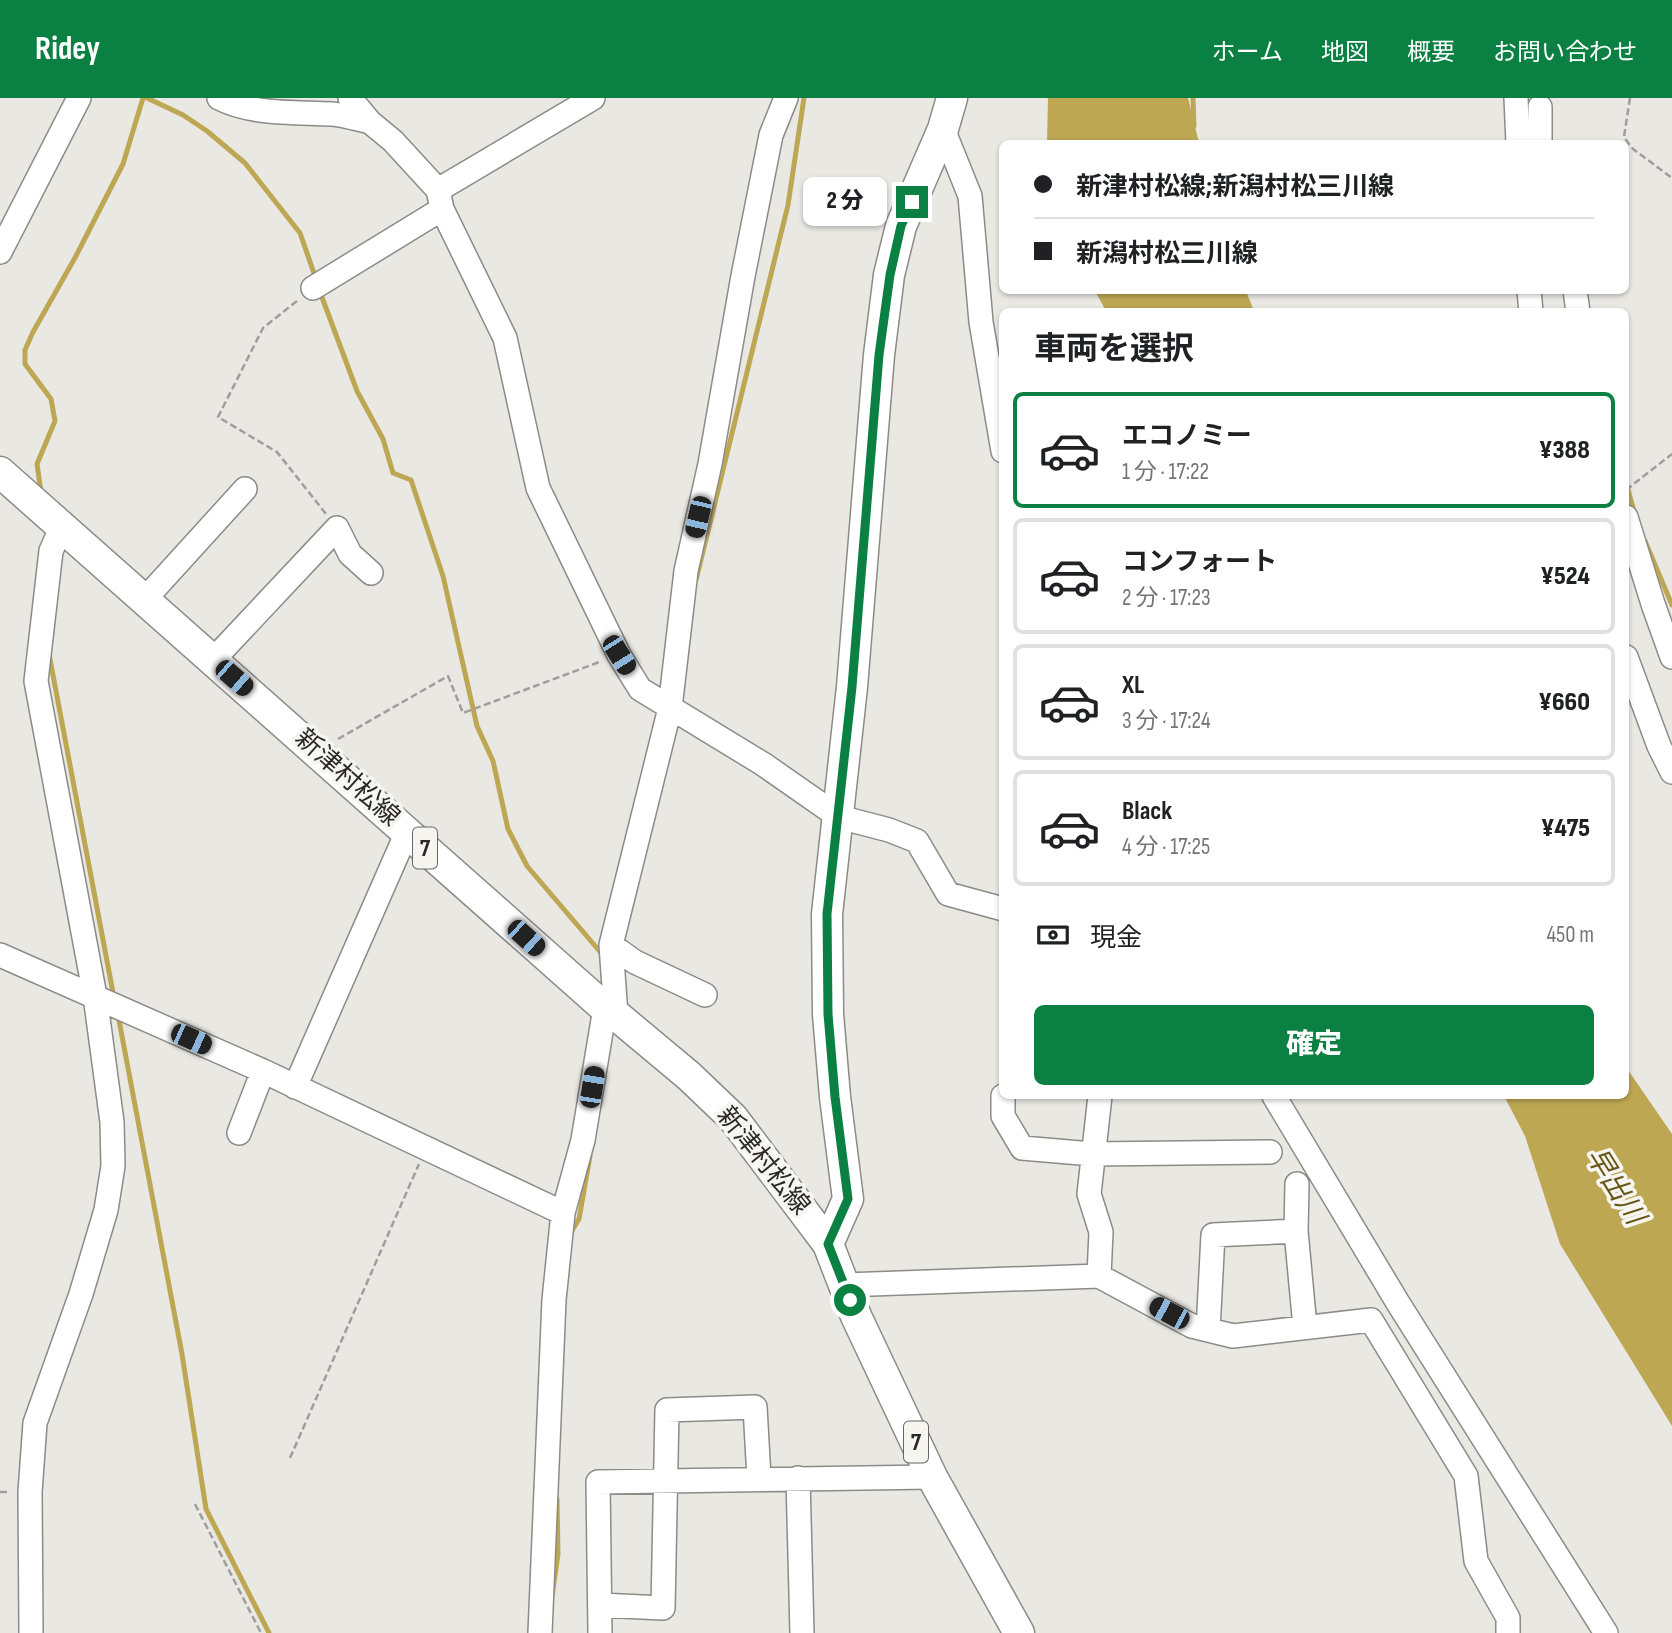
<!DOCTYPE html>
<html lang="ja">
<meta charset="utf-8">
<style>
body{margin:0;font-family:"Sofia Sans Condensed","Noto Sans JP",sans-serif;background:#f2f2f2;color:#202124;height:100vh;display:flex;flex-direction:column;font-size:26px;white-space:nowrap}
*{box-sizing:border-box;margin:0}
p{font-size:23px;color:#757577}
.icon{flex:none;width:38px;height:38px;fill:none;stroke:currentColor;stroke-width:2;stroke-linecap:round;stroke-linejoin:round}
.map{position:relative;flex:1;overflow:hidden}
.drawer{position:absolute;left:999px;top:210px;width:630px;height:791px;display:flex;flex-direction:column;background:#fff;border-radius:10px;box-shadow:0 2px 5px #0004}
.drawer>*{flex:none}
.hud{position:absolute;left:999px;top:42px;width:630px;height:154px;border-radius:10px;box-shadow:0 2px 5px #0004;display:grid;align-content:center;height:154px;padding:0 35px;background:#fff}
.end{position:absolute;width:32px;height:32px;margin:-16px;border:9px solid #0b8043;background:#fff;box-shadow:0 0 0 4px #fff}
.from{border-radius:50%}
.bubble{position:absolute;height:49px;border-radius:10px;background:#fff;box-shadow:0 2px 5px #0004;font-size:23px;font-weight:800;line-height:49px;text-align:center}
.car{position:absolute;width:21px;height:42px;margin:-21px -10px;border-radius:9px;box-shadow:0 0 5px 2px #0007;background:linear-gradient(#222 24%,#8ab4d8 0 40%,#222 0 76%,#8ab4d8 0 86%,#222 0)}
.hud b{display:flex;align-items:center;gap:24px;height:66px;font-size:26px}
.hud b+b{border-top:2px solid #e0e0e0}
.hud i{width:18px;height:18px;background:#202124}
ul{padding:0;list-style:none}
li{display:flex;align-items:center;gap:21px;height:116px;margin:0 14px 10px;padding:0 21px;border:4px solid #e0e0e0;border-radius:10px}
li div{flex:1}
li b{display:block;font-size:26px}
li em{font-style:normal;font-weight:800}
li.current{border-color:#0b8043}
li>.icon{width:63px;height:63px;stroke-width:1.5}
h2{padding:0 35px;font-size:32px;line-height:84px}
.pay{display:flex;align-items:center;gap:18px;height:77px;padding:0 35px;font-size:26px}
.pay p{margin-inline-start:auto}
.primary-button{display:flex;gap:14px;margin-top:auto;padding:14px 35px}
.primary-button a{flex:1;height:80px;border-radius:10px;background:#0b8043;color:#fff;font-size:28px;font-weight:800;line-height:80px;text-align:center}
header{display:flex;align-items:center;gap:42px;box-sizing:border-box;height:98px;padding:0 35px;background:#0b8043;color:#fff}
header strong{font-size:33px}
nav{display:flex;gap:38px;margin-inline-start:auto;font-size:24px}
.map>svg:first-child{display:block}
.water{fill:#bda753}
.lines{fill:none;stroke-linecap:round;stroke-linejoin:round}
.stream{stroke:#bda753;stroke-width:5}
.minor-casing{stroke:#8c8b87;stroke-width:26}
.major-casing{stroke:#8c8b87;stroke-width:33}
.path{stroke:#9f9e9b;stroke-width:2.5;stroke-dasharray:7 3.5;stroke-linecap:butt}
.minor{stroke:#fff;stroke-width:23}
.major{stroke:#fff;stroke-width:30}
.route{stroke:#0b8043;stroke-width:9}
.labels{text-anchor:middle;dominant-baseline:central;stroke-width:7;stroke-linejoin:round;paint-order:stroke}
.shield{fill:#f6f5f0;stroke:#676664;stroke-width:2}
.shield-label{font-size:24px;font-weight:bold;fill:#2a2928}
.street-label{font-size:26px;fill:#2a2928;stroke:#f6f5f0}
.water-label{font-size:28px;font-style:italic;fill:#665718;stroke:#f6f5f0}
</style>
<header>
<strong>Ridey</strong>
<nav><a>ホーム</a><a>地図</a><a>概要</a><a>お問い合わせ</a></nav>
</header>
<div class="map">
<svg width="1672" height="1535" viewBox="0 0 1672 1535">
<rect width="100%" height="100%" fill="#e9e8e3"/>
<!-- water -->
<path class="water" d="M1048,0H1188L1199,45H1047Z
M1095,193H1246L1254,213H1106Z
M1626,969L1672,1036V1328L1560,1146L1525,1038L1504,998H1626Z"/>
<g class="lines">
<!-- stream -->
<path class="stream" d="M147,0L183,17L207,33L245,65L300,135L316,181
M1193,0L1194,28
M320,194L357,293L383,341L393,375L411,382L443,478L477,628L493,663L508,731L527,768L602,856
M1626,385L1635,417
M41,394L37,366L55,323L51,301L25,266V252L33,234L76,158L123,66L143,0
M1645,443L1672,507
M696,482L788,107L804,0
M49,556L114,900
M118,917L182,1256L206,1411L269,1535
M570,1136L579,1121L590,1058
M552,1499L558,1456L557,1401"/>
<!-- minor casing -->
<g class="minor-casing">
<path id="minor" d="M219,0C252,17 295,14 332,16C344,17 357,21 370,24
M350,0L370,24L393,43L438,92L442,111L505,240L538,390L619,557L640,591L763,666L839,719L889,732L917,743L948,796L1003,811
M1516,0L1518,46
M1540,9V46
M943,31L970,98L981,224L1003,353
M438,92L593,0
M0,154L79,0
M313,190L442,111
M1529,192L1531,214
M1575,192L1578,214
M1626,419L1653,506L1672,559
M145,501L245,391
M1626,559L1659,648L1672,674
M213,562L337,430L350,456L371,475
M611,847L635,864L705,897
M0,857L263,973L563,1115
M616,917L611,847L670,610L686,473L710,366L743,178L771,37L786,0
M295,989L407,734
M1003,998V1018L1022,1050L1092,1056L1270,1054
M1274,998L1398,1205L1606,1535
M239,1035L263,973
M1297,1086L1296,1133L1305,1229
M1099,1178L1101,1134L1089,1096L1100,998
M844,1187L1099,1178L1192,1228L1233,1238L1371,1222L1466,1378L1476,1463L1508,1520V1535
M1208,1232L1213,1137L1296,1133
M798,1380L802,1535
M600,1507L663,1510L667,1312L755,1309L759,1380
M31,1535L30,1394L35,1325L81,1196L106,1112L113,1068L112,1024L95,898L36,583L51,453L62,428
M540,1535L554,1202L563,1115L583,1042L605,910
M600,1535L598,1384L932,1379"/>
</g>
<!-- major casing -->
<g class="major-casing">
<path id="major" d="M0,374L605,910L616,917L689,978L733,1020L828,1146L856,1218L932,1379L1019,1535
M828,1146L848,1101L835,999L828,916L827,816L852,589L879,257L889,177L901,128L943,31L952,0"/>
</g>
<!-- path -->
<path class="path" d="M1630,0L1624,39L1633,51L1672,80
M297,203L263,230L218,319L277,354L326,416
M1626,392L1672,356
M338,641L448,578L463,615L602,563
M290,1360L419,1066
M0,1394H9
M195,1406L261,1535"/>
<!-- minor -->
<use href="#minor" class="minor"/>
<!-- major -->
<use href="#major" class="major"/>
</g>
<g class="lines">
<!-- route -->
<path class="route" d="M850,1202L828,1146L848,1101L835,999L828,916L827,816L852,589L879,257L890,177L901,128L912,104"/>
</g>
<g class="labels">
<!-- shield labels -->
<g class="shield">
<rect x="413" y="729.5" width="24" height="41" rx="5"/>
<rect x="904" y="1323.5" width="24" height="41" rx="5"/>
</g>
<g class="shield-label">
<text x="425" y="750">7</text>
<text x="916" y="1344">7</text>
</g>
<!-- street labels -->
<g class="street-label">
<text transform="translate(347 680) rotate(42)">新津村松線</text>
<text transform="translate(763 1063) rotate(51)">新津村松線</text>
</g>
<!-- water labels -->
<g class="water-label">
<text transform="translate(1615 1088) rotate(58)">早出川</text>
</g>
</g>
</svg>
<i class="end from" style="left:850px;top:1202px"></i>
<i class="end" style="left:912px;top:104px"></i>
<div class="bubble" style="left:803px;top:79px;width:84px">2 分</div>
<i class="car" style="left:698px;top:419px;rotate:193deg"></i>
<i class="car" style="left:619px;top:557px;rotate:148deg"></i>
<i class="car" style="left:234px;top:580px;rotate:131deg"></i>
<i class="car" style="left:526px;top:840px;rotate:132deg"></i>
<i class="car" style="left:191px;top:941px;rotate:114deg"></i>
<i class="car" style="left:592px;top:989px;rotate:9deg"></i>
<i class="car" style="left:1169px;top:1215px;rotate:298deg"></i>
<div class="hud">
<b><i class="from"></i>新津村松線;新潟村松三川線</b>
<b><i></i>新潟村松三川線</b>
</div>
<section class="drawer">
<h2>車両を選択</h2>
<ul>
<li class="current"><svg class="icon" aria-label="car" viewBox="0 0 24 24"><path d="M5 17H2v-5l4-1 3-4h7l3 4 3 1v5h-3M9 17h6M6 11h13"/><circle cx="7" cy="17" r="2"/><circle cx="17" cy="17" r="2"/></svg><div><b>エコノミー</b><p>1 分 · 17:22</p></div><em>¥388</em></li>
<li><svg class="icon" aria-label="car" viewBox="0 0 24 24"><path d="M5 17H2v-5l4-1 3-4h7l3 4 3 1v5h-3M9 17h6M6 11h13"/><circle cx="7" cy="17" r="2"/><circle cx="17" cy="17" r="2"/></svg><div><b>コンフォート</b><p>2 分 · 17:23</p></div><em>¥524</em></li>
<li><svg class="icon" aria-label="car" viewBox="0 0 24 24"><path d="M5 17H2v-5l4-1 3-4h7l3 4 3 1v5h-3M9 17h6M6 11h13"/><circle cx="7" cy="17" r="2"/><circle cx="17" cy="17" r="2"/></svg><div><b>XL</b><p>3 分 · 17:24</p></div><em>¥660</em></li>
<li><svg class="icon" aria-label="car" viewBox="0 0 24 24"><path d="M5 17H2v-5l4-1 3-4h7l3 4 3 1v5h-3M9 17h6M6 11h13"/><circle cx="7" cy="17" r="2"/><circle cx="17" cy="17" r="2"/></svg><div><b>Black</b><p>4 分 · 17:25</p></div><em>¥475</em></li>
</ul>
<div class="pay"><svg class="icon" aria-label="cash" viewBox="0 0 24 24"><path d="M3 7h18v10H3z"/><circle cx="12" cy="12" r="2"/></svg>現金<p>450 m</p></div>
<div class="primary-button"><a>確定</a></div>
</section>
</div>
